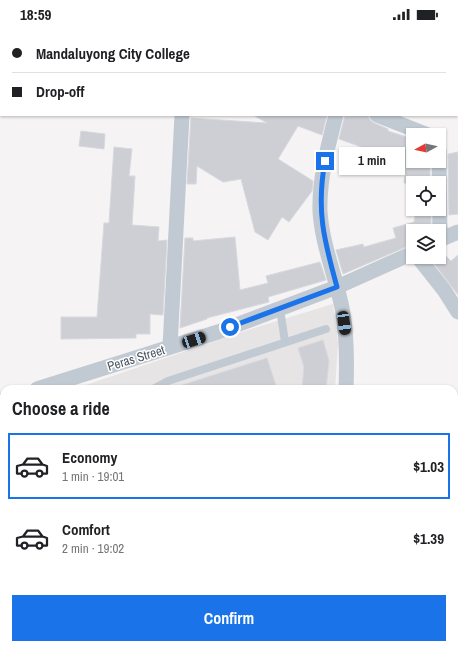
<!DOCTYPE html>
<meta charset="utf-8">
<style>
body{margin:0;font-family:"Archivo Narrow",sans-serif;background:#f2f2f2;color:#202124;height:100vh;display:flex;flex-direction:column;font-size:15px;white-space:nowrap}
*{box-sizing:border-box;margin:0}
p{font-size:13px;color:#757577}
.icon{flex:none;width:22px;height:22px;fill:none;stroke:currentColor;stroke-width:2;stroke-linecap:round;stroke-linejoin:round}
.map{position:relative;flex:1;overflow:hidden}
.side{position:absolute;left:0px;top:357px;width:458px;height:264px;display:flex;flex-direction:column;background:#fff;border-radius:12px 12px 0 0;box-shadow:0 1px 3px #0004}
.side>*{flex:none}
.top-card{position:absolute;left:0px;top:0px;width:458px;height:88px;box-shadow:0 1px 3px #0004;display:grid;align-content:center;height:88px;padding:0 12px;background:#fff}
.needle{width:26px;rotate:262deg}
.fabs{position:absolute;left:406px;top:100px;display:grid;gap:8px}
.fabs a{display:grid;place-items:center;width:40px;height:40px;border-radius:0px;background:#fff;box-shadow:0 1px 3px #0004;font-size:20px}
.end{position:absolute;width:18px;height:18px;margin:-9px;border:5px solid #1a73e8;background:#fff;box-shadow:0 0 0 2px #fff}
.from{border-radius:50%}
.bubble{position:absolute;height:28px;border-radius:0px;background:#fff;box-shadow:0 1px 3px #0004;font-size:13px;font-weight:700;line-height:28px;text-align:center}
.car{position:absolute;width:12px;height:24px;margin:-12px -6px;border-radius:5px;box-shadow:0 0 3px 1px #0007;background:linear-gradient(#222 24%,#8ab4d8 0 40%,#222 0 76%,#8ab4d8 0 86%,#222 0)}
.top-card b{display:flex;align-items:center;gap:14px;height:38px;font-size:15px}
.top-card b+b{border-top:1px solid #e0e0e0}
.top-card i{width:10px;height:10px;background:#202124}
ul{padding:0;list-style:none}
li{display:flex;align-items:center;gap:12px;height:66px;margin:0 8px 6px;padding:0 4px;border:2px solid transparent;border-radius:0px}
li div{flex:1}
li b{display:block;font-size:15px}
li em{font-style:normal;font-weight:700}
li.current{border-color:#1a73e8}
li>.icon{width:36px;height:36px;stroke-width:1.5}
h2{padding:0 12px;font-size:18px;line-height:48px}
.action{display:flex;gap:8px;margin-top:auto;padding:8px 12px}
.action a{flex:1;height:46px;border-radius:0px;background:#1a73e8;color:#fff;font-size:16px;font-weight:700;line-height:46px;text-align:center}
.status{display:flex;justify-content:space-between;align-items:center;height:28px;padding:0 20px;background:#fff;direction:ltr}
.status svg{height:11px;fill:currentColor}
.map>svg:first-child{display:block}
.commercial{fill:#fdf9ef}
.education{fill:#e6e4e5}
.building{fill:#cdcfd5;stroke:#d7d9de}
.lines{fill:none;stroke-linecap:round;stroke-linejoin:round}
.lane{stroke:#c1cad2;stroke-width:8}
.street{stroke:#c1cad2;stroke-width:15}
.route{stroke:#1a73e8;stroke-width:5}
.labels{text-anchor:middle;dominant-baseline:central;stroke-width:3;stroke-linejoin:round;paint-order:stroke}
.street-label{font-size:13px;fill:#4a5661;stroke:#fff}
</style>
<div class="status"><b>18:59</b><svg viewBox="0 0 49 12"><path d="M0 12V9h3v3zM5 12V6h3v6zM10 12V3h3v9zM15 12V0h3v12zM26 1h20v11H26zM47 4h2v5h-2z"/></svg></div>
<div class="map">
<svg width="458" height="621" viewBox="0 0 458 621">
<rect width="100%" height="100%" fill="#f5f3f3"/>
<!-- commercial -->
<path class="commercial" d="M74,617H130L138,621H72Z"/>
<!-- education -->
<path class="education" d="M333,276L338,315L335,361H74L251,301Z
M4,384V528L0,526V386Z
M0,549L4,551V617H74L72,621H0Z
M186,617H411L420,621H194Z"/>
<!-- building -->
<path class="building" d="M253,87H327L322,107L298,98L278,131L313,153L312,163L289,194L282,189L268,212L255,204L241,151L223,154L197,138L196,156H187L191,90L267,95Z
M345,87H368L370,92L374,95L388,101V103L413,111L410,133H430V155H404L405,143L368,139L370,122L339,111Z
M81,103L105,106L104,121L79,118Z
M114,119L132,121L129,148H135L132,197L159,199L158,213L167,212L163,287L150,286V306H136V310L61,311V289H97L104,195H109Z
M458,124V186L449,187L448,126Z
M416,181H431V195L428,203H413V216L343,246L336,222L363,216L364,219L396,210L393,200L414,194Z
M235,209L240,262L268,255L266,248L320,234L326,252L268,269L269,274L207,290V291L180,300L185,210H193V213Z
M439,221L451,233L458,227V267L429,229H439Z
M323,312L329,333L326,361H302L304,339L298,320Z
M267,330L277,361H179V358Z"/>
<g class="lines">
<!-- lane -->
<path class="lane" d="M280,281L285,314
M153,361L168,353L326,301
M454,388L458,389
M0,407L4,406
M454,473L458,474
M454,594L458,595
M300,617L309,621
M62,621L64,617
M139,621V617"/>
<!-- street -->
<path class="street" d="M138,0L139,1
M350,1V0
M336,87C328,118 319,151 320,183C322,218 337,251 343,285C347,310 347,335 346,361
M377,87L428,107
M439,122L440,211
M439,212L458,204
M418,229L444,262L458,284
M170,319L182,87
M37,361L218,304L337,259L413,225
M0,373L4,372
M0,540L4,542
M151,617L160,621"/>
</g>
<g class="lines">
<!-- route -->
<path class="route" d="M230,299L337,259C324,212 316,182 325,133"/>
</g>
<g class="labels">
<!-- street labels -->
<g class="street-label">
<text transform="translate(136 330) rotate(-17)">Peras Street</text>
</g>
</g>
</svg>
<div class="fabs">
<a><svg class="needle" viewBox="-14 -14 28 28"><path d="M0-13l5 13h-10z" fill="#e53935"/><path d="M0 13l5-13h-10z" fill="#757577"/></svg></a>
<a><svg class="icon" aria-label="locate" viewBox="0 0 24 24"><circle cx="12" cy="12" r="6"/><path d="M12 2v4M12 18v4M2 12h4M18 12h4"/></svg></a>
<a><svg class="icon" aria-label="layers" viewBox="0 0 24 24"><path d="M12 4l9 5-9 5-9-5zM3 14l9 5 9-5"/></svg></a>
</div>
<i class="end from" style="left:230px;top:299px"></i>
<i class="end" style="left:325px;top:133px"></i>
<div class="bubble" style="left:339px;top:119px;width:66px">1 min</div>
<i class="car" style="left:344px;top:295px;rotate:172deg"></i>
<i class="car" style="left:194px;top:312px;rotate:72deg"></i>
<div class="top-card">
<b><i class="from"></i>Mandaluyong City College</b>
<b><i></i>Drop-off</b>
</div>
<section class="side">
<h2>Choose a ride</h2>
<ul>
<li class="current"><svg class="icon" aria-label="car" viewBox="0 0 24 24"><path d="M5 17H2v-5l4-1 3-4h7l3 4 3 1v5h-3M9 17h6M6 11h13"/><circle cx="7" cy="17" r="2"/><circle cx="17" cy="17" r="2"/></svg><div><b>Economy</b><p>1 min · 19:01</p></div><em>$1.03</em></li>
<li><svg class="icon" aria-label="car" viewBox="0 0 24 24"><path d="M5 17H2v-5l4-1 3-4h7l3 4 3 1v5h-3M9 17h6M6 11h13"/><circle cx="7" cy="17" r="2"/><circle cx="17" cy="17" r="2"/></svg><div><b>Comfort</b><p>2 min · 19:02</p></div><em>$1.39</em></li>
</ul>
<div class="action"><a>Confirm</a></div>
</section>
</div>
